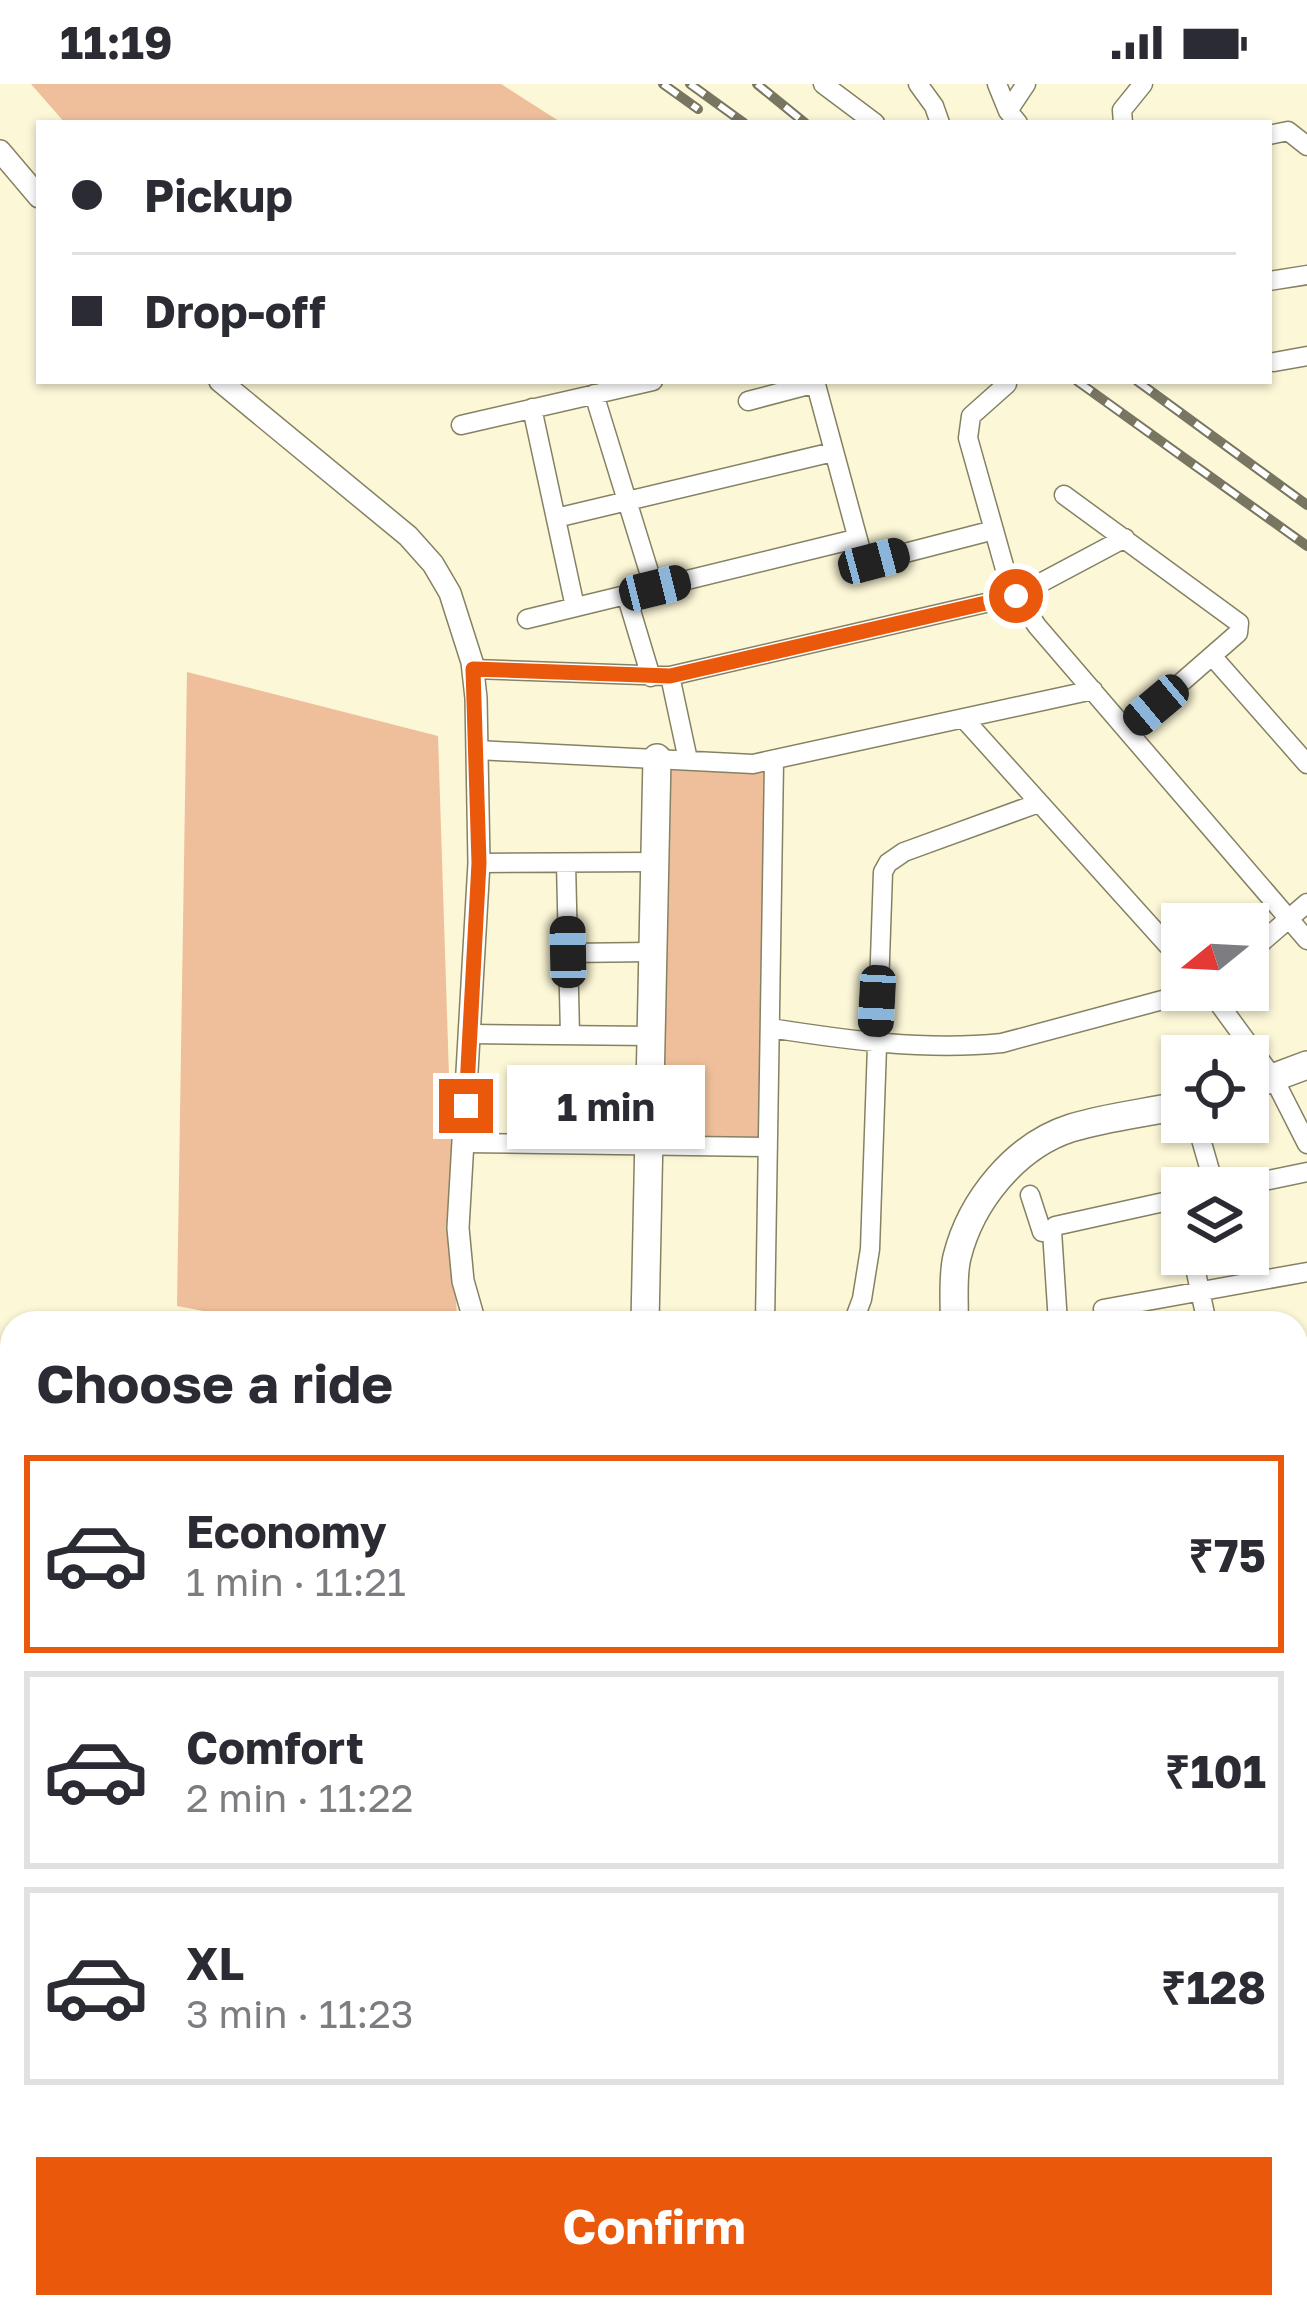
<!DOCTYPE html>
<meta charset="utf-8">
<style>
body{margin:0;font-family:"Golos Text",sans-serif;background:#f7f7f7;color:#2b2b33;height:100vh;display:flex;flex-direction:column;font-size:45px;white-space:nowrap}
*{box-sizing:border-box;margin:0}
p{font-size:39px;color:#7c7c81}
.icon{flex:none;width:66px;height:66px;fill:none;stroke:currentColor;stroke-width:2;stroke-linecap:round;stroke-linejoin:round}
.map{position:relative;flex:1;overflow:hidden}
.sheet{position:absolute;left:0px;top:1227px;width:1308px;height:1008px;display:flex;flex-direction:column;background:#fff;border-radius:36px 36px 0 0;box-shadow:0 3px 9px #0004}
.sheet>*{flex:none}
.top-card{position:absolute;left:36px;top:36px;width:1236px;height:264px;border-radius:0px;box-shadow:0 3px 9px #0004;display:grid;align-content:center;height:264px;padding:0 36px;background:#fff}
.needle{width:78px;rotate:252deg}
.controls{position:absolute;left:1161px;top:819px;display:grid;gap:24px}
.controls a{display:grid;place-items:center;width:108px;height:108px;border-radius:0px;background:#fff;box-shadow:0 3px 9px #0004;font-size:60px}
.end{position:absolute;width:54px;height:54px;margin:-27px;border:15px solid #ea580c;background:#fff;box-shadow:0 0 0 6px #fff}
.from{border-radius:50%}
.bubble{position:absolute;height:84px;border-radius:0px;background:#fff;box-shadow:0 3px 9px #0004;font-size:39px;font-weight:700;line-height:84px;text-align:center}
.car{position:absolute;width:36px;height:72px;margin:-36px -18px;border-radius:15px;box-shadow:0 0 9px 3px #0007;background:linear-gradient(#222 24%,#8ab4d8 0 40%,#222 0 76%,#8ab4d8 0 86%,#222 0)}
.top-card b{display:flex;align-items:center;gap:42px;height:114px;font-size:45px}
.top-card b+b{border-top:3px solid #e1e1e2}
.top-card i{width:30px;height:30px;background:#2b2b33}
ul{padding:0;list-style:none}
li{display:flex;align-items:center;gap:36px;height:198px;margin:0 24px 18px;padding:0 12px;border:6px solid #e1e1e2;border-radius:0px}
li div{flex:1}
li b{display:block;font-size:45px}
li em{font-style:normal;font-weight:700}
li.current{border-color:#ea580c}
li>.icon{width:108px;height:108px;stroke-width:1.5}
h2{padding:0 36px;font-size:54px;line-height:144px}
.button{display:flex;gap:24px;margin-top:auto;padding:24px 36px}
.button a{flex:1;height:138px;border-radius:0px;background:#ea580c;color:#fff;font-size:48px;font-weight:700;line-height:138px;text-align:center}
.status{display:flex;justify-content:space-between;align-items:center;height:84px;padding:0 60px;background:#fff;direction:ltr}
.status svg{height:33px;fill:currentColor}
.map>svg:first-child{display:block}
.green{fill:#eebf9a}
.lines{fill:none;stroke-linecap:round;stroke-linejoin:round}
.minor-casing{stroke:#858163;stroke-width:21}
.tertiary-casing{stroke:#858163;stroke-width:24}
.primary-casing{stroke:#858163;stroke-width:30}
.minor{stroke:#fff;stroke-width:18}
.tertiary{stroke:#fff;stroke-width:21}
.primary{stroke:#fff;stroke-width:27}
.rail-casing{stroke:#787561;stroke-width:10}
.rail{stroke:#fff;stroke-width:6;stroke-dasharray:18;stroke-linecap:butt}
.route{stroke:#ea580c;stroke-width:15}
</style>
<div class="status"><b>11:19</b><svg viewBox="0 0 49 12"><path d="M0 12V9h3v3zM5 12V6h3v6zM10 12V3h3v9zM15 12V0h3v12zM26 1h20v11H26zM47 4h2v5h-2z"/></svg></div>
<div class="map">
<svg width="1307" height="2235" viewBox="0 0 1307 2235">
<rect width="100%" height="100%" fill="#fcf7d7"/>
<!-- green -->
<path class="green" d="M31,0H501L562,39H65Z
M187,588L438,652L457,1239H267L177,1222Z
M657,674L774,678L768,1063L648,1061Z"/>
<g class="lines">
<!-- minor casing -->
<g class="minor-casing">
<path id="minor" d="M823,0L875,39
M918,0L934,22L940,39
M997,0L1008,27L1018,39
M1008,27L1026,0
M1123,39L1122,26L1143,0
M1269,51L1288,47L1307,62
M1269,197L1307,191
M1274,278L1307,272
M815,297L863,474L874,477L994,446
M1007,300L971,332L968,354L1010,503L1037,542L1307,856
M594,310L654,504
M748,317L816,299
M532,324L575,523
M461,341L653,297
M1064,411L1239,539L1238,549L1128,645
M556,434L833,368
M626,510L651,593
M527,535L855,455
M1212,572L1307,680
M473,585L670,592L1016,512L1125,454
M670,592L688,676
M964,635L1182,877
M477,666L753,680L1093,606
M479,779L654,778
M566,779L570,951
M568,869L652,868
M1248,870L1307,819
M1209,906L1274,995L1307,1060
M770,944C847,956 924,967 1002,959L1200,906
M471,950L651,952
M1196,1038L1215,1104
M463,1059L768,1063
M1230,1104L1307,1088
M1030,1111L1042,1148L1052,1147
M1192,1170L1207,1239
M1103,1225L1307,1188
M765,1239L774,678
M853,1239L862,1215L870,1165L883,788L888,779L904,768L1036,720
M1058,1239L1052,1147L1055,1142L1182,1114
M1298,1408L1307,1585
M1296,1613L1307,1612
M1296,1998L1307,1997
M1296,2077L1307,2075
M1296,2171L1307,2168
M24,2223L25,2235
M781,2223L784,2235
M858,2223L865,2235
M977,2223L981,2235
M1087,2223L1091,2235L1129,2223"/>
</g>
<!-- tertiary casing -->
<g class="tertiary-casing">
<path id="tertiary" d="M0,67L39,113
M220,297L408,452L433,480L450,509L472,578L476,614L479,779L458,1144L463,1197L475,1239
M667,2223L670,2235"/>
</g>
<!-- primary casing -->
<g class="primary-casing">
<path id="primary" d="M1248,1003L1307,981
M645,1239L657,674
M954,1239C955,1218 952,1193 957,1173C971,1117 1015,1062 1071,1044C1107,1033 1146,1029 1182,1021
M1296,1408H1307
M0,2222L12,2221"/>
</g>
<!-- minor -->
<use href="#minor" class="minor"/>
<!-- tertiary -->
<use href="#tertiary" class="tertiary"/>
<!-- primary -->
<use href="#primary" class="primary"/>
<!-- rail casing -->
<g class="rail-casing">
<path id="rail" d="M663,0L698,25
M690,0L744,39
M757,0L805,39
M1077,297L1307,462
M1137,297L1307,421"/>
</g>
<!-- rail -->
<use href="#rail" class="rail"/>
</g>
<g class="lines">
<!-- route -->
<path class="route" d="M466,1022L479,779L473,585L670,592L1016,512"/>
</g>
</svg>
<div class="controls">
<a><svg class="needle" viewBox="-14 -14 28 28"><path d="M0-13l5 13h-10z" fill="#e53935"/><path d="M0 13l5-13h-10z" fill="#7c7c81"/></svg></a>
<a><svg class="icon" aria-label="locate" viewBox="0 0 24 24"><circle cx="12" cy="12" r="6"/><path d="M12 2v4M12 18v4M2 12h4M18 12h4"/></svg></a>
<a><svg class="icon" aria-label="layers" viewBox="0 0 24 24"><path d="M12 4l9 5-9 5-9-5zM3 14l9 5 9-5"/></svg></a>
</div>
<i class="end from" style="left:1016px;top:512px"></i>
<i class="end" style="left:466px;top:1022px"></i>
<div class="bubble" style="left:507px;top:981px;width:198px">1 min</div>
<i class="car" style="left:874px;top:477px;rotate:75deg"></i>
<i class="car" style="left:655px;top:504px;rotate:76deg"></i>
<i class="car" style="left:1156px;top:621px;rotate:230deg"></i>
<i class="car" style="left:568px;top:868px;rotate:359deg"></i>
<i class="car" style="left:877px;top:917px;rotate:183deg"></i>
<div class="top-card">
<b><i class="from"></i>Pickup</b>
<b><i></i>Drop-off</b>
</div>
<section class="sheet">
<h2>Choose a ride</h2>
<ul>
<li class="current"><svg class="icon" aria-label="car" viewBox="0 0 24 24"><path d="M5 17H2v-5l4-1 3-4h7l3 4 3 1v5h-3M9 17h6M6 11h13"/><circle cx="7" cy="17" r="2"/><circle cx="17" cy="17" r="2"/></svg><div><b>Economy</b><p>1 min · 11:21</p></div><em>₹75</em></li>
<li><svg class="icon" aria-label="car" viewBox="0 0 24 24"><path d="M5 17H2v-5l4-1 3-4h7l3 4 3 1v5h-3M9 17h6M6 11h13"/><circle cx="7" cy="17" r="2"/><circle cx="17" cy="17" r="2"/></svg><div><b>Comfort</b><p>2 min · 11:22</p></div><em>₹101</em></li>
<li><svg class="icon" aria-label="car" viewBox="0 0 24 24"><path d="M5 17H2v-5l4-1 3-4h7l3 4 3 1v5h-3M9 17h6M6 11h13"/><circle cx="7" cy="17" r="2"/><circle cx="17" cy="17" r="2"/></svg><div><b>XL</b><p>3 min · 11:23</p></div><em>₹128</em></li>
</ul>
<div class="button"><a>Confirm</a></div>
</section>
</div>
